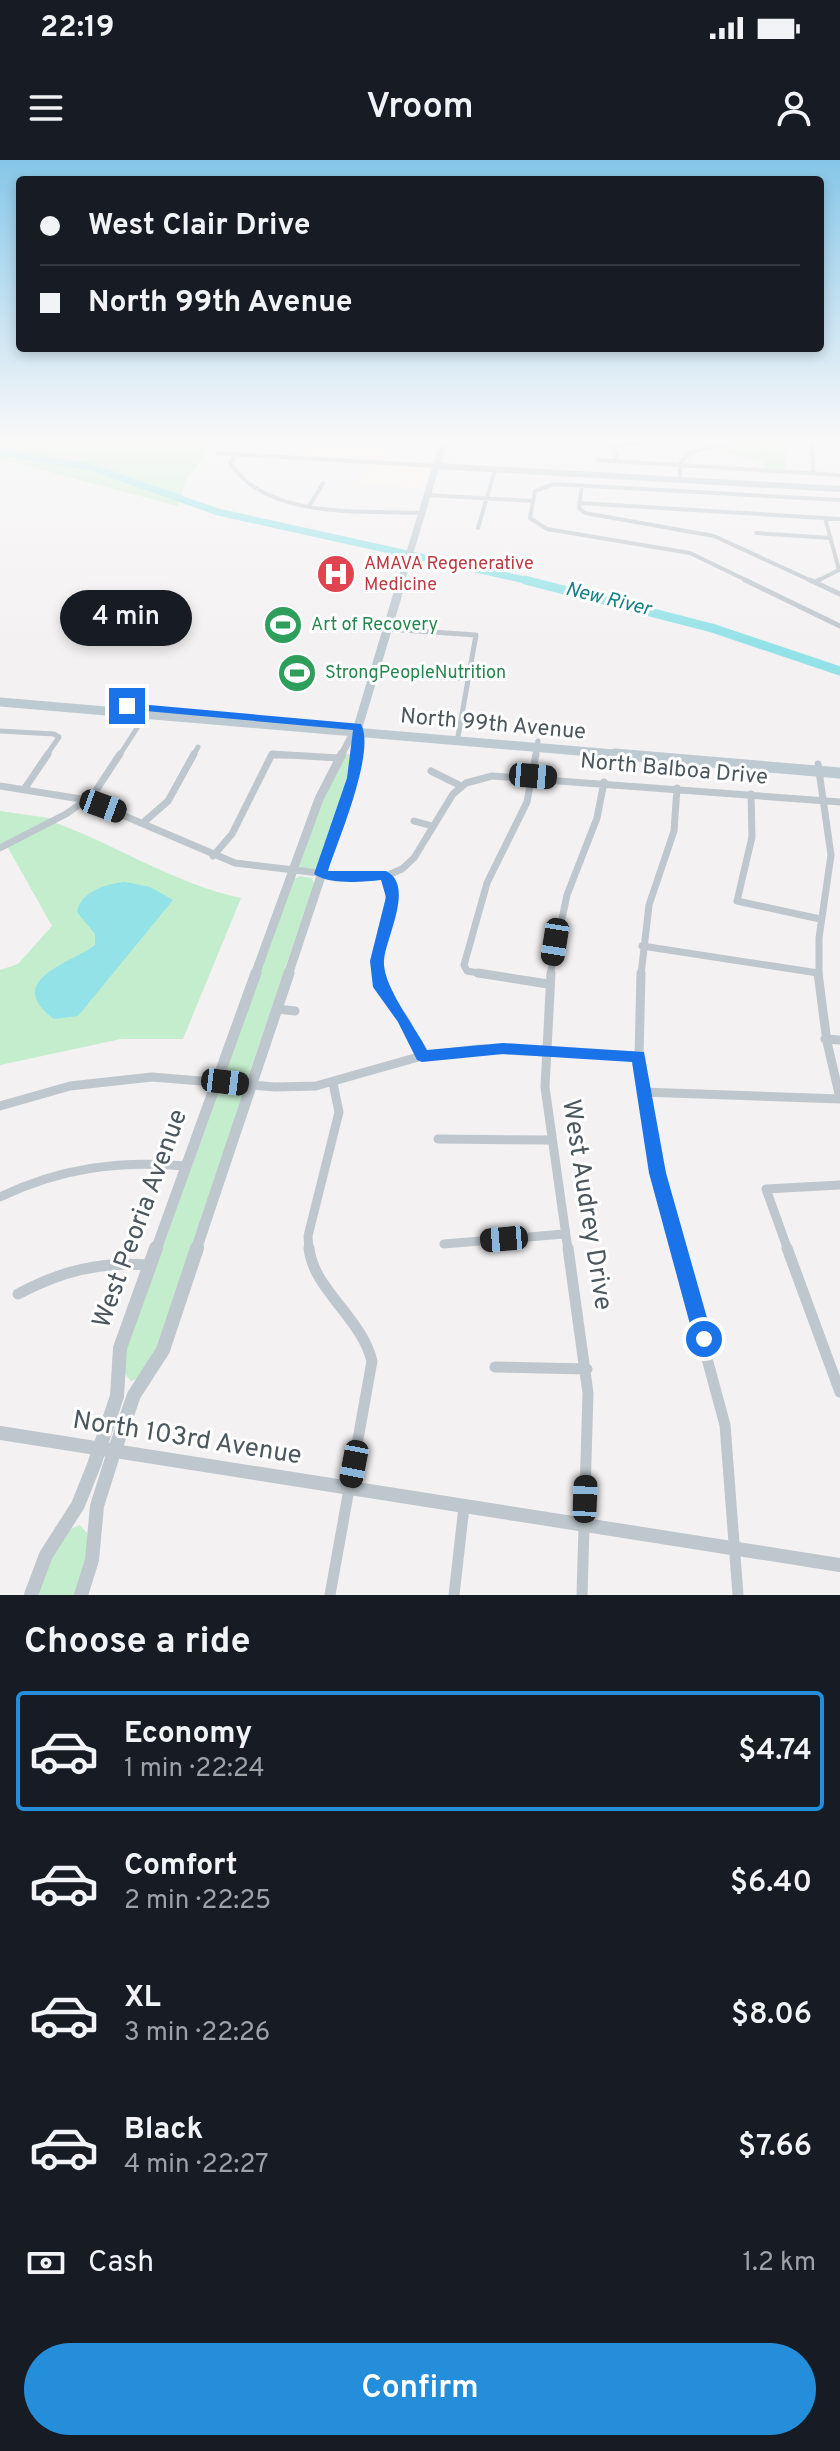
<!DOCTYPE html>
<meta charset="utf-8">
<style>
body{margin:0;font-family:Overpass,sans-serif;background:#242831;color:#f1f3f6;height:100vh;display:flex;flex-direction:column;font-size:30px;white-space:nowrap}
*{box-sizing:border-box;margin:0}
p{font-size:26px;color:#9ea1a6}
.icon{flex:none;width:44px;height:44px;fill:none;stroke:currentColor;stroke-width:2;stroke-linecap:round;stroke-linejoin:round}
.map{position:relative;height:1435px;overflow:hidden}
.sheet{display:flex;flex-direction:column;background:#171b24;flex:1}
.sheet>*{flex:none}
.banner{position:absolute;left:16px;top:16px;width:808px;height:176px;border-radius:8px;box-shadow:0 4px 12px #0003;display:grid;align-content:center;height:176px;padding:0 24px;background:#171b24}
.end{position:absolute;width:36px;height:36px;margin:-18px;border:10px solid #1a73e8;background:#fff;box-shadow:0 0 0 4px #fff}
.from{border-radius:50%}
.bubble{position:absolute;height:56px;border-radius:28px;background:#171b24;box-shadow:0 4px 12px #0003;font-size:26px;font-weight:600;line-height:56px;text-align:center}
.car{position:absolute;width:24px;height:48px;margin:-24px -12px;border-radius:10px;box-shadow:0 0 6px 2px #0007;background:linear-gradient(#222 24%,#8ab4d8 0 40%,#222 0 76%,#8ab4d8 0 86%,#222 0)}
.banner b{display:flex;align-items:center;gap:28px;height:76px;font-size:30px}
.banner b+b{border-top:2px solid #363941}
.banner i{width:20px;height:20px;background:#f1f3f6}
ul{padding:0;list-style:none}
li{display:flex;align-items:center;gap:24px;height:120px;margin:0 16px 12px;padding:0 8px;border:4px solid transparent;border-radius:8px}
li div{flex:1}
li b{display:block;font-size:30px}
li em{font-style:normal;font-weight:600}
li.on{border-color:#248eda}
li>.icon{width:72px;height:72px;stroke-width:1.5}
h2{padding:0 24px;font-size:36px;line-height:96px}
.pay{display:flex;align-items:center;gap:20px;height:88px;padding:0 24px;font-size:30px}
.pay p{margin-inline-start:auto}
.cta{display:flex;gap:16px;margin-top:auto;padding:16px 24px}
.cta a{flex:1;height:92px;border-radius:48px;background:#248eda;color:#fff;font-size:32px;font-weight:600;line-height:92px;text-align:center}
.status{display:flex;justify-content:space-between;align-items:center;height:56px;padding:0 40px;background:#171b24;direction:ltr}
.status svg{height:22px;fill:currentColor}
header{display:flex;justify-content:space-between;align-items:center;height:104px;padding:0 24px;background:#171b24;font-size:36px;font-weight:600}
.map>svg:first-child{display:block}
.commercial{fill:#fcf5ed}
.green{fill:#c3edcd}
.water{fill:#93e2e7}
.lines{fill:none;stroke-linecap:round;stroke-linejoin:round}
.river-far1{stroke:#93e2e7;stroke-width:7}
.river{stroke:#93e2e7;stroke-width:9}
.minor-far4{stroke:#bec7cd;stroke-width:4}
.minor-far3{stroke:#bec7cd;stroke-width:5}
.minor-far2{stroke:#bec7cd;stroke-width:7}
.minor-far1{stroke:#bec7cd;stroke-width:9}
.minor{stroke:#bec7cd;stroke-width:11}
.tertiary-far4{stroke:#bec7cd;stroke-width:6}
.tertiary-far3{stroke:#bec7cd;stroke-width:7}
.tertiary-far2{stroke:#bec7cd;stroke-width:9}
.tertiary-far1{stroke:#bec7cd;stroke-width:11}
.tertiary{stroke:#bec7cd;stroke-width:14}
.secondary-far2{stroke:#becad1;stroke-width:7}
.secondary-far1{stroke:#becad1;stroke-width:9}
.secondary{stroke:#becad1;stroke-width:11}
.route{fill:#1a73e8}
.labels{text-anchor:middle;dominant-baseline:central;stroke-width:6;stroke-linejoin:round;paint-order:stroke}
.far-health-label{font-size:18px;fill:#be3a42;stroke:#fff;text-anchor:start}
.far-leisure-label{font-size:18px;fill:#27864d;stroke:#fff;text-anchor:start}
.far-water-label{font-size:20px;font-style:italic;fill:#148087;stroke:#fff}
.street-label{font-size:22px;fill:#4a575e;stroke:#fff}
.near-street-label{font-size:26px;fill:#4a575e;stroke:#fff}
</style>
<div class="status"><b>22:19</b><svg viewBox="0 0 49 12"><path d="M0 12V9h3v3zM5 12V6h3v6zM10 12V3h3v9zM15 12V0h3v12zM26 1h20v11H26zM47 4h2v5h-2z"/></svg></div>
<header><svg class="icon" aria-label="menu" viewBox="0 0 24 24"><path d="M4 6h16M4 12h16M4 18h16"/></svg>Vroom<svg class="icon" aria-label="person" viewBox="0 0 24 24"><circle cx="12" cy="8" r="4"/><path d="M4 21q1-7 8-7t8 7"/></svg></header>
<div class="map">
<svg width="840" height="1435" viewBox="0 0 840 1435">
<rect width="100%" height="100%" fill="#f3f1f2"/>
<!-- commercial -->
<path class="commercial" d="M312,283H390L383,300L304,295Z
M370,304L429,308L422,328L360,324Z"/>
<!-- green -->
<path class="green" d="M0,283H214L185,321L178,346L0,299Z
M739,283H786V311L765,310L763,302L729,294L719,287Z
M350,594L346,631L321,705L315,710L299,708L325,632L344,595Z
M0,651L56,659L53,662C117,685 175,724 241,738L183,879H121L0,905V810L18,804L52,766L7,686L0,688Z
M300,716L312,718L314,724L248,917L228,918L224,913L294,719Z
M228,927L241,929L243,934L156,1194L137,1219L131,1221L124,1213V1194L220,929Z
M80,1365L87,1373L88,1393L75,1435H37C45,1412 54,1373 80,1365Z"/>
<!-- water -->
<path class="water" d="M125,722L150,727L173,740L78,856L54,859C0,820 76,801 95,785V774L77,752C81,731 106,724 125,722Z"/>
<g class="lines">
<!-- river-far1 -->
<path class="river-far1" d="M0,292L91,307L218,352L534,422"/>
<!-- river -->
<path class="river" d="M525,420L712,468L840,511"/>
<!-- minor-far4 -->
<path class="minor-far4" d="M611,283L619,303
M812,283L813,314
M612,285L638,284
M218,293L436,306
M235,294L230,303C267,360 362,350 422,353
M598,300L840,315
M680,320V303L691,292L732,283
M582,325L579,348L585,353L714,376L814,422
M427,335L533,341
M579,343L840,359
M310,345L323,323
M478,368L495,310
M756,373L831,378
M750,422L690,393L547,369L530,358L535,331L554,324L840,340
M815,422L839,410L825,358"/>
<!-- minor-far3 -->
<path class="minor-far3" d="M745,420L840,466
M810,420L840,434
M815,422L819,420
M387,469L476,475L457,582
M374,512L469,519
M0,571L54,574L59,577L46,596
M119,596L150,548
M193,596L198,587
M271,596H305
M535,596L538,581"/>
<!-- minor-far2 -->
<path class="minor-far2" d="M818,604L831,695L819,778V815
M431,611L461,626
M0,626L87,640L235,703L361,718L386,716L402,709L414,698L453,634L466,623L492,616L840,642
M25,628L48,594
M751,634L752,677L737,741L820,759
M414,661L432,666
M144,662L168,641L194,594
M0,688L66,654L93,635L120,594
M213,696L232,674L272,594L339,598
M642,786L818,813
M377,815C375,780 396,751 386,716
M490,815L467,811L464,805L487,723L527,642L536,594
M550,815L567,735L597,658L604,622
M641,815L649,745L674,671L677,628"/>
<!-- minor-far1 -->
<path class="minor-far1" d="M377,813L381,827L406,862L422,896
M478,813L548,824
M551,813L545,927L568,1090
M641,813L639,896L657,1013L678,1090
M818,813L827,882L840,938
M277,849L295,851
M825,879L840,880
M642,932L840,939
M0,946L70,926L152,917L275,927L316,926L422,896L479,889L639,896
M438,979L549,980
M0,1037C60,1008 120,1000 186,1006
M444,1084L564,1074
M309,1090L308,1076L339,952L333,923
M788,1090L766,1029L840,1025"/>
<!-- minor -->
<path class="minor" d="M309,1088C313,1129 361,1157 372,1201L330,1435
M568,1088L588,1233L582,1435
M677,1088L725,1265L738,1435
M787,1088L840,1232
M18,1134C61,1111 101,1101 150,1105
M495,1207L587,1209
M454,1435L464,1347"/>
<!-- tertiary-far4 -->
<path class="tertiary-far4" d="M436,306L840,329"/>
<!-- tertiary-far3 -->
<path class="tertiary-far3" d="M341,596L355,569
M356,596L358,568"/>
<!-- tertiary-far2 -->
<path class="tertiary-far2" d="M255,815L319,639L342,594
M288,815L350,629L356,594"/>
<!-- tertiary-far1 -->
<path class="tertiary-far1" d="M156,1090L256,813
M196,1090L289,813"/>
<!-- tertiary -->
<path class="tertiary" d="M0,1273L840,1405
M31,1435L46,1395L78,1345L94,1305L117,1236L120,1188L156,1088
M81,1435L92,1400L97,1346L114,1292L134,1235L163,1190L197,1088"/>
<!-- secondary-far2 -->
<path class="secondary-far2" d="M401,422L443,283"/>
<!-- secondary-far1 -->
<path class="secondary-far1" d="M0,542L638,596
M358,567L402,420"/>
<!-- secondary -->
<path class="secondary" d="M615,594L840,613"/>
</g>
<!-- sky -->
<linearGradient id="sky" x2="0" y2="1"><stop stop-color="#86c6e8"/><stop offset="0.58" stop-color="#faf9f9"/><stop offset="1" stop-color="#faf9f9" stop-opacity="0"/></linearGradient>
<rect width="840" height="484" fill="url(#sky)"/>
<!-- route -->
<path class="route" d="M127,543L361,564C376,592 338,680 328,711H386C415,725 386,777 384,800C382,825 414,865 427,890L503,883L644,892L666,1013L713,1179L710,1186H697L694,1179L649,1013L632,902L503,894L422,902L417,900L398,862L373,827L370,801L386,737L381,720C362,722 329,725 314,714L347,618L353,570L124,549Z"/>
<!-- icons -->
<defs>
<g id="hospital-disc" transform="scale(2)"><circle r="9.5" fill="#e0444e" stroke="#fff"/><path d="M-5-5h3v3.5h4V-5h3V5h-3V1.5h-4V5h-3Z" fill="#fff"/></g>
<g id="stadium-disc" transform="scale(2)"><circle r="9.5" fill="#2e9e5b" stroke="#fff"/><path d="M0-5a6.5 5 0 1 0 0 10a6.5 5 0 1 0 0-10ZM-3.5-1.8h7v3.6h-7Z" fill="#fff"/></g>
</defs>
<g fill-rule="evenodd">
<use href="#hospital-disc" x="336" y="414"/>
<use href="#stadium-disc" x="283" y="465"/>
<use href="#stadium-disc" x="297" y="513"/>
</g>
<g class="labels">
<!-- far-health labels -->
<g class="far-health-label">
<text x="364" y="404">AMAVA Regenerative<tspan x="364" dy="21">Medicine</tspan></text>
</g>
<!-- far-leisure labels -->
<g class="far-leisure-label">
<text x="311" y="465">Art of Recovery</text>
<text x="325" y="513">StrongPeopleNutrition</text>
</g>
<!-- far-water labels -->
<g class="far-water-label">
<text transform="translate(608 440) rotate(14)">New River</text>
</g>
<!-- street labels -->
<g class="street-label">
<text transform="translate(493 565) rotate(5)">North 99th Avenue</text>
<text transform="translate(674 610) rotate(5)">North Balboa Drive</text>
</g>
<!-- near-street labels -->
<g class="near-street-label">
<text transform="translate(586 1045) rotate(81)">West Audrey Drive</text>
<text transform="translate(141 1059) rotate(-70)">West Peoria Avenue</text>
<text transform="translate(187 1279) rotate(9)">North 103rd Avenue</text>
</g>
</g>
</svg>
<i class="end from" style="left:704px;top:1179px"></i>
<i class="end" style="left:127px;top:546px"></i>
<div class="bubble" style="left:60px;top:430px;width:132px">4 min</div>
<i class="car" style="left:533px;top:616px;rotate:95deg"></i>
<i class="car" style="left:103px;top:646px;rotate:110deg"></i>
<i class="car" style="left:555px;top:782px;rotate:189deg"></i>
<i class="car" style="left:225px;top:922px;rotate:97deg"></i>
<i class="car" style="left:504px;top:1079px;rotate:265deg"></i>
<i class="car" style="left:354px;top:1304px;rotate:191deg"></i>
<i class="car" style="left:585px;top:1339px;rotate:2deg"></i>
<div class="banner">
<b><i class="from"></i>West Clair Drive</b>
<b><i></i>North 99th Avenue</b>
</div>
</div>
<section class="sheet">
<h2>Choose a ride</h2>
<ul>
<li class="on"><svg class="icon" aria-label="car" viewBox="0 0 24 24"><path d="M5 17H2v-5l4-1 3-4h7l3 4 3 1v5h-3M9 17h6M6 11h13"/><circle cx="7" cy="17" r="2"/><circle cx="17" cy="17" r="2"/></svg><div><b>Economy</b><p>1 min · 22:24</p></div><em>$4.74</em></li>
<li><svg class="icon" aria-label="car" viewBox="0 0 24 24"><path d="M5 17H2v-5l4-1 3-4h7l3 4 3 1v5h-3M9 17h6M6 11h13"/><circle cx="7" cy="17" r="2"/><circle cx="17" cy="17" r="2"/></svg><div><b>Comfort</b><p>2 min · 22:25</p></div><em>$6.40</em></li>
<li><svg class="icon" aria-label="car" viewBox="0 0 24 24"><path d="M5 17H2v-5l4-1 3-4h7l3 4 3 1v5h-3M9 17h6M6 11h13"/><circle cx="7" cy="17" r="2"/><circle cx="17" cy="17" r="2"/></svg><div><b>XL</b><p>3 min · 22:26</p></div><em>$8.06</em></li>
<li><svg class="icon" aria-label="car" viewBox="0 0 24 24"><path d="M5 17H2v-5l4-1 3-4h7l3 4 3 1v5h-3M9 17h6M6 11h13"/><circle cx="7" cy="17" r="2"/><circle cx="17" cy="17" r="2"/></svg><div><b>Black</b><p>4 min · 22:27</p></div><em>$7.66</em></li>
</ul>
<div class="pay"><svg class="icon" aria-label="cash" viewBox="0 0 24 24"><path d="M3 7h18v10H3z"/><circle cx="12" cy="12" r="2"/></svg>Cash<p>1.2 km</p></div>
<div class="cta"><a>Confirm</a></div>
</section>
